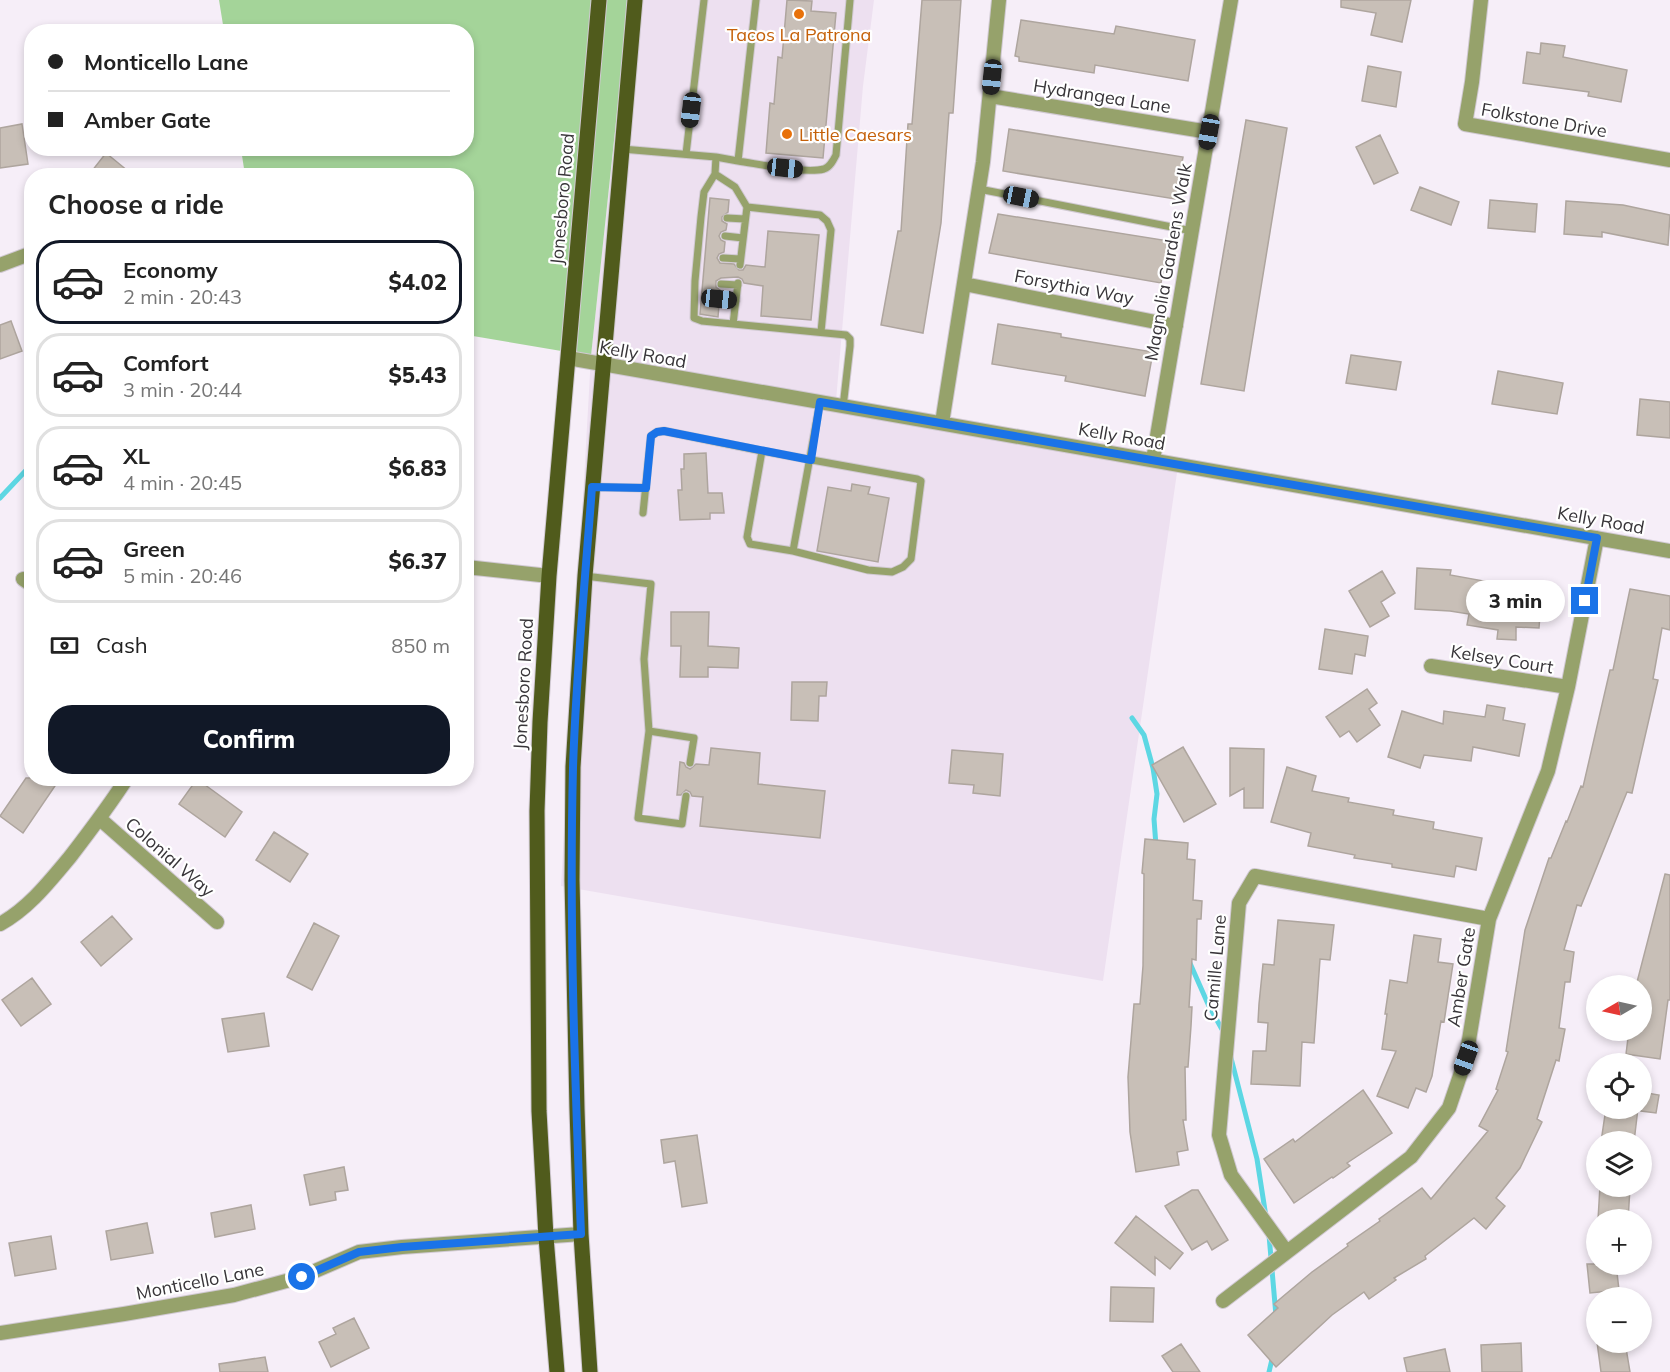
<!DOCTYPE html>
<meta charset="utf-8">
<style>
body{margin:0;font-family:Mulish,sans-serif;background:#f2f2f2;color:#222;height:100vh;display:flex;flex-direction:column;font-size:22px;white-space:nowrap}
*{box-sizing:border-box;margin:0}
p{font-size:20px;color:#767676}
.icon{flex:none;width:33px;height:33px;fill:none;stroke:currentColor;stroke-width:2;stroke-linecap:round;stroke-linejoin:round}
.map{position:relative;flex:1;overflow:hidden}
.side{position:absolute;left:24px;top:168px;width:450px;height:618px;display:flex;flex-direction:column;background:#fff;border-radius:24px;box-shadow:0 3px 9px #0003}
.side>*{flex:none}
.hud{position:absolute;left:24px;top:24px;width:450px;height:132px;border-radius:24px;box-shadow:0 3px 9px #0003;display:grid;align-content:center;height:132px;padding:0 24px;background:#fff}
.needle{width:39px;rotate:261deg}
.buttons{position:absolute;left:1586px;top:975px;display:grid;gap:12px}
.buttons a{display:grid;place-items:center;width:66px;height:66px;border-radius:50%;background:#fff;box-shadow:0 3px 9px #0003;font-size:30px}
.end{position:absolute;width:27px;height:27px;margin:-14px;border:8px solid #1a73e8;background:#fff;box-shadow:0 0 0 3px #fff}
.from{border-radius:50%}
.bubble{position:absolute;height:42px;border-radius:21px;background:#fff;box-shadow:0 3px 9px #0003;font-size:20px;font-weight:800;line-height:42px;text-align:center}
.car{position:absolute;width:18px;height:36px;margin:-18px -9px;border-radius:8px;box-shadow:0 0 4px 2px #0007;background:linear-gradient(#222 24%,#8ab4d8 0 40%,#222 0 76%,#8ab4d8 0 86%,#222 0)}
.hud b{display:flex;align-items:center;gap:21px;height:57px;font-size:22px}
.hud b+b{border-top:2px solid #e0e0e0}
.hud i{width:15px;height:15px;background:#222}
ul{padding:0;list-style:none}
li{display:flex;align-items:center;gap:18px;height:84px;margin:0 12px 9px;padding:0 12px;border:3px solid #e0e0e0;border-radius:24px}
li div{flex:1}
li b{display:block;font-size:22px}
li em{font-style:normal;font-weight:800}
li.on{border-color:#111827}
li>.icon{width:54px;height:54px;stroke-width:1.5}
h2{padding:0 24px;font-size:27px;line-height:72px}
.pay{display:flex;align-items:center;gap:15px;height:66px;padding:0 24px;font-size:22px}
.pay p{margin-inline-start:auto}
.action{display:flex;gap:12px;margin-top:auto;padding:12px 24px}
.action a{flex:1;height:69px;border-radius:24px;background:#111827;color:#fff;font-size:24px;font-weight:800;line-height:69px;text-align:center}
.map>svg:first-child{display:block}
.built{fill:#ede0f0}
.green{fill:#a4d499}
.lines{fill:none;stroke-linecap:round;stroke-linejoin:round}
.stream{stroke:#5dd7e3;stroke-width:5}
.building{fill:#c8bfb7;stroke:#aea59e;stroke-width:1.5}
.lane-casing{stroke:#d0c9d2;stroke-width:9}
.street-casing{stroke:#d0c9d2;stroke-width:16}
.primary-casing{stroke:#d0c9d2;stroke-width:17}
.lane{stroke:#96a26b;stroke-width:7}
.street{stroke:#96a26b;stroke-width:14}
.primary{stroke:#505b1c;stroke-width:15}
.route{stroke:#1a73e8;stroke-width:8}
.food-dot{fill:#e8710a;stroke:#fff;stroke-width:2}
.labels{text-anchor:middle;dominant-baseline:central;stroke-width:4.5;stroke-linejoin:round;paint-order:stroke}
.food-label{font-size:18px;fill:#c56008;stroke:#fff}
.street-label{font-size:18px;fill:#383539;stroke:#fff}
</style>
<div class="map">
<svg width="1670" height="1372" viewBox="0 0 1670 1372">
<rect width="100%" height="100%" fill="#f6eef8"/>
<!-- built -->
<path class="built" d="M629,0H874L863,86L836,401L1179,459L1103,981L561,886L591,356Z"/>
<!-- green -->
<path class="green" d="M219,0H629L591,356L467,335L466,176L245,175L241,149L466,148V32L224,31Z"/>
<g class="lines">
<!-- stream -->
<path class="stream" d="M0,498L32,464
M1132,718L1144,735L1153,768L1157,794L1154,819L1156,846
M1189,961L1208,1004L1224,1033
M1230,1054L1257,1159L1266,1217
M1269,1235L1276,1316
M1269,1372L1273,1355"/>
</g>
<!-- building -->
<path class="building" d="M787,0L812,1L811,11L836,13L823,158L766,153L770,103L774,104L778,57L782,58Z
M922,0H961L953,113H949L941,223L923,333L881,325L898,231H901L908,124H912Z
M1341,0H1411L1402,42L1371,35L1376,13L1341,7Z
M1021,20L1114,34L1116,26L1195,40L1188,81L1095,65L1094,73L1019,61V57L1015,56Z
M1541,43L1565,46L1563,57L1627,70L1621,102L1588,96L1589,92L1523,83L1527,52L1540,54Z
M1368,66L1401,72L1396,107L1362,101Z
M1246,120L1287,128L1244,391L1201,384Z
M22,124L28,164L0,168V128Z
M1009,129L1183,157L1175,199L1003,171Z
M1380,135L1398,173L1374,184L1356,147Z
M106,153L134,176H88Z
M1420,187L1459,202L1451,225L1411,210Z
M710,198L729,200L728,212L722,217V221L727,224L726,230L721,232L719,236L721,240L725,242L724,252L719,254L717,258L720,263L734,264L739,270H743L746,265L765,267L768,231L819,235L811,320L761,316L763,286L744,283L742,279L738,277L721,278L716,281V287L720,290V293L715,295L713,299L715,303L719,305L718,317L700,314Z
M1490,200L1537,204L1535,232L1488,228Z
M1566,201L1623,205L1670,215L1668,245L1602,232V237L1564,234Z
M998,214L1169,241L1161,283L989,253Z
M11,321L22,351L0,359V325Z
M998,324L1061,334V337L1153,352L1145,396L1065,381L1066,376L992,364Z
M1351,355L1401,362L1396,390L1346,383Z
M1498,371L1563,383L1557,414L1492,404Z
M1640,399L1670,402V438L1637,435Z
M706,453L708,493H722L724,513H710V519L680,520L678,490H682L681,469H684V454Z
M852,484L870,487L868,494L889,498L878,562L817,551L828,487L851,491Z
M1417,568L1451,570L1450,575L1495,583L1493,598L1541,601L1539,628L1516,627V640L1497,639L1498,630L1467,625L1469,614L1450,611L1415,609Z
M1382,571L1395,593L1381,602L1389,616L1370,627L1349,591Z
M1630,589L1670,596V630L1662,628L1653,679L1658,680L1632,793L1627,792L1581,906L1577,905L1564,950L1574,952L1570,982H1565L1559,1028L1565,1029L1559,1061L1556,1060L1537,1119L1542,1122L1520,1168L1496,1198L1505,1206L1486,1229L1474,1218L1425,1256L1426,1259L1394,1278L1396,1280L1369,1299L1364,1292L1332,1315L1276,1367L1248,1335L1278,1308L1274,1304L1312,1272L1348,1246L1347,1244L1380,1221L1379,1219L1422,1188L1431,1199L1488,1131L1479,1126L1498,1090L1496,1089L1508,1052L1506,1051L1525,930L1549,858H1551L1566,821L1567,822L1581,786L1583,787L1610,670H1613Z
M671,612H709L708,646L739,648L738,668L708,667V677H680L681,646H671Z
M1325,629L1368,636L1365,656L1355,654L1352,674L1319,669Z
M792,682H827L826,696H819L818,721L791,720Z
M1367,689L1377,703L1369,709L1380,725L1357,742L1349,731L1340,737L1326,717Z
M1487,705L1505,708L1503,720L1525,724L1519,756L1473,747L1471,761L1424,755L1420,768L1388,757L1402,711L1443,724L1444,711L1485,717Z
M1183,747L1216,804L1184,822L1152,765Z
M711,748L760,753L758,784L825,791L820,838L700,826L703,797L692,796L690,792L686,790L681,795H677L680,762L684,763L686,767L690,769L696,764L709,765Z
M1230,748L1264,749L1263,808H1244V788L1230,796Z
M952,750L1003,754L1000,796L973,793L974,785L949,783Z
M1287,767L1316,776L1312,791L1349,798L1348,802L1394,810L1393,815L1434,822L1433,829L1482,838L1476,870L1456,866L1454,877L1392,867V864L1354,858L1355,855L1308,846L1311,833L1271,822Z
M26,778H49L57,783L23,833L0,816Z
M197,779L242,812L225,837L179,804Z
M274,832L308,854L290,882L256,860Z
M1145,839L1188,843L1187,859L1195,860L1193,900L1202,901L1201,919H1197L1196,960L1192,959L1189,1007H1192L1191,1026L1188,1067H1185L1186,1120H1183L1188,1150L1177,1152L1179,1165L1136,1172L1130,1132L1128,1077L1134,1004H1140L1143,966L1144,874L1142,873Z
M1665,874L1670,875V1000H1668L1660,1059L1626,1054L1629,1030H1641V986H1636Z
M112,916L132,939L101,966L81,942Z
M1278,920L1334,925L1330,960L1320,959L1314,1043L1302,1042L1300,1086L1251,1084L1253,1051H1266L1268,1023L1258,1022L1259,1004L1263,964L1274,965Z
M314,923L339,936L312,990L287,977Z
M1414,935L1441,939L1438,962L1453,964L1444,1022L1441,1021L1432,1076L1426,1092L1416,1088L1408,1108L1377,1096L1396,1051L1382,1049L1387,1014H1385L1390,980L1407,983Z
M32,978L51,1004L21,1026L2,1000Z
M264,1013L269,1046L228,1052L222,1019Z
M1363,1090L1392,1133L1347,1163L1350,1166L1333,1178L1332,1177L1294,1203L1264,1159L1293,1139L1295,1142Z
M1641,1092L1659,1095L1656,1113L1641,1111Z
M1606,1108H1638L1634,1142H1601Z
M697,1135L707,1203L682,1207L675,1161L664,1163L661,1140Z
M344,1167L348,1190L335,1192L336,1200L310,1205L304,1175Z
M1600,1186L1630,1188L1628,1220H1598Z
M1192,1190H1198L1228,1240L1212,1250L1207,1241L1192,1250L1165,1206Z
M251,1205L255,1229L215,1237L211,1213Z
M1136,1216L1183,1253L1170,1269L1155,1257V1275L1115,1243Z
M147,1223L153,1253L111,1260L106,1231Z
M51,1236L56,1269L15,1276L9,1243Z
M1587,1264H1616L1619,1290L1590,1293Z
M1111,1287L1154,1288L1153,1322L1110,1321Z
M354,1318L369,1348L331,1367L319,1342L336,1334L333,1328Z
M1597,1342H1625L1630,1372H1601Z
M1521,1343L1522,1372H1482L1481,1345Z
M1181,1344L1200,1372H1173L1162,1356Z
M1445,1349L1450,1372H1407L1404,1358Z
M265,1357L268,1372H220L219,1364Z"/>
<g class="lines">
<!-- lane casing -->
<g class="lane-casing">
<path id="lane" d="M622,149L716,157L738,161L756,0
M686,154L704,0
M716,157L715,174L704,192L701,217L695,281L694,318L702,321L846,335L850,339V346L843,407
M738,161C759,164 805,174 824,169C830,167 833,161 836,155L850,0
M715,174L735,187L747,207L740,265
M979,189L1192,231
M747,207L820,215L827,221L831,230L821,332
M727,218L745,219
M725,236L743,238
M723,258L740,259
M721,284L738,285
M719,299L736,301
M733,324L738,283
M762,451L917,479L921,481L911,559L903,567L892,572L868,570L793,551L750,544L747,537Z
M592,487L646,488
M643,513L651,436L657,432L664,431L762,451
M793,551L820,402
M585,576L651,584L644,659L649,731L638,818L682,824L686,796
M649,731L694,738L690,763"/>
</g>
<!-- street casing -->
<g class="street-casing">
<path id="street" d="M1481,0L1472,82L1465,124L1670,160
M990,96L1209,132
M0,265L32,253
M964,284L1176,326
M568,358L1670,551
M942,423L983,162L999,0
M1153,460L1231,0
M466,567L549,576
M23,579L32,585
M1431,666L1568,687
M100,819L217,922
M0,924C29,908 49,882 70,857C90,831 109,806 127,778
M1286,1251L1231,1175L1219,1135L1239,903L1255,876L1489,919
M1223,1301L1411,1157L1449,1108L1466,1058L1489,919L1548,771L1568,687L1597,538
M0,1333L124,1314L234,1295L301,1277L359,1252L402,1247L581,1234"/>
</g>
<!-- primary casing -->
<g class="primary-casing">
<path id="primary" d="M557,1372L546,1237L539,1111L537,811L540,722L549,576L599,0
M590,1372L581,1234L577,1109L572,880L573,767L585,576L635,0"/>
</g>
<!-- lane -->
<use href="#lane" class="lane"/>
<!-- street -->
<use href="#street" class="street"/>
<!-- primary -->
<use href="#primary" class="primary"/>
</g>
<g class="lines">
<!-- route -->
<path class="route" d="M302,1277L359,1252L402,1247L581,1234C575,1079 569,923 573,768C576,674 585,581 592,487L646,488L651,436L657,432L664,431L811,460L820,402L1597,538L1585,601"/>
</g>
<!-- markers -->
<g class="food-dot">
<circle cx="799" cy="14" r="6"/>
<circle cx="787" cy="134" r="6"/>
</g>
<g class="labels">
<!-- food labels -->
<g class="food-label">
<text x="799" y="34">Tacos La Patrona</text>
<text x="799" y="134" text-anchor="start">Little Caesars</text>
</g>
<!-- street labels -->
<g class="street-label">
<text transform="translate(1102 96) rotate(9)">Hydrangea Lane</text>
<text transform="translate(1544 120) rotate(10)">Folkstone Drive</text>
<text transform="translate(562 199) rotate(-85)">Jonesboro Road</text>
<text transform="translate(1168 262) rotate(-80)">Magnolia Gardens Walk</text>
<text transform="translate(1074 287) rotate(11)">Forsythia Way</text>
<text transform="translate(643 354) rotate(10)">Kelly Road</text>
<text transform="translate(1122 436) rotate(10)">Kelly Road</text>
<text transform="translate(1601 520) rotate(10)">Kelly Road</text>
<text transform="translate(1502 659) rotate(9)">Kelsey Court</text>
<text transform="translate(523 684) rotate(-87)">Jonesboro Road</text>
<text transform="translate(170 857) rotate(41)">Colonial Way</text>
<text transform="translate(1215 968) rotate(-85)">Camille Lane</text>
<text transform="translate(1461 977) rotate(-81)">Amber Gate</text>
<text transform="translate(200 1281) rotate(-11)">Monticello Lane</text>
</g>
</g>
</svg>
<div class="buttons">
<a><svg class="needle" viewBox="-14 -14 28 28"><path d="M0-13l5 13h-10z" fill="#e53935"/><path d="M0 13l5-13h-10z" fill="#767676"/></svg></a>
<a><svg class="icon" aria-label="locate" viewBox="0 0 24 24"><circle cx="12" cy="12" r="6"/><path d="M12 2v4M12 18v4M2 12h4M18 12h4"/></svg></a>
<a><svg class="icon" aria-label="layers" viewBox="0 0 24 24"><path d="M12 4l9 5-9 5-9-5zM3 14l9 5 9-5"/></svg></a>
<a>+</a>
<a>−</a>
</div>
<i class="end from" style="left:302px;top:1277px"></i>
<i class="end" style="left:1585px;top:601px"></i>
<div class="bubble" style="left:1466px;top:580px;width:99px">3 min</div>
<i class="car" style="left:992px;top:77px;rotate:186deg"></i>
<i class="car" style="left:691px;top:110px;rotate:187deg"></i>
<i class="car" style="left:1209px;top:132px;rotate:190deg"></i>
<i class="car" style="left:785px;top:168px;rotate:96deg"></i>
<i class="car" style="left:1021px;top:197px;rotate:101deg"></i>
<i class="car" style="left:719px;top:299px;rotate:96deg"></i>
<i class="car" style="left:1466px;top:1058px;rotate:200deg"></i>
<div class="hud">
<b><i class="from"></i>Monticello Lane</b>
<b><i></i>Amber Gate</b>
</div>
<section class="side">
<h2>Choose a ride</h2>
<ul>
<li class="on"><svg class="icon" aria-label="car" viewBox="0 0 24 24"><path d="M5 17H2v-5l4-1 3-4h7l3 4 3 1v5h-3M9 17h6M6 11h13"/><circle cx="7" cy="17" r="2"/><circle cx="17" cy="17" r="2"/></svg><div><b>Economy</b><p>2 min · 20:43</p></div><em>$4.02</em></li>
<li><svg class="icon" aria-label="car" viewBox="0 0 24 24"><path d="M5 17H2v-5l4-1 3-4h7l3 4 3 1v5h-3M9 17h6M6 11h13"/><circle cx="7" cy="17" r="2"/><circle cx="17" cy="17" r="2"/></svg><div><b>Comfort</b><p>3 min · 20:44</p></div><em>$5.43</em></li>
<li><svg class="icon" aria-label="car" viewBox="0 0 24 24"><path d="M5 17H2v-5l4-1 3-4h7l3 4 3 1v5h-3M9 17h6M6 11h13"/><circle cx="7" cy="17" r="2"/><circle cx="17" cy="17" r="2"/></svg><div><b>XL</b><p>4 min · 20:45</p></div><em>$6.83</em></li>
<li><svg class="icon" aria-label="car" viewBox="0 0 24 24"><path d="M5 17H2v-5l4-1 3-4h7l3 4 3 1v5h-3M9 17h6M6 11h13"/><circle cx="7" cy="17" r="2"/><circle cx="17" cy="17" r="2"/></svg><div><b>Green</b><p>5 min · 20:46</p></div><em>$6.37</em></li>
</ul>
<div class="pay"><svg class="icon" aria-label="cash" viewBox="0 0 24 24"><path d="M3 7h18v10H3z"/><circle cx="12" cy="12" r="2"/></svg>Cash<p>850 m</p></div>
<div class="action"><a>Confirm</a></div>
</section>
</div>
